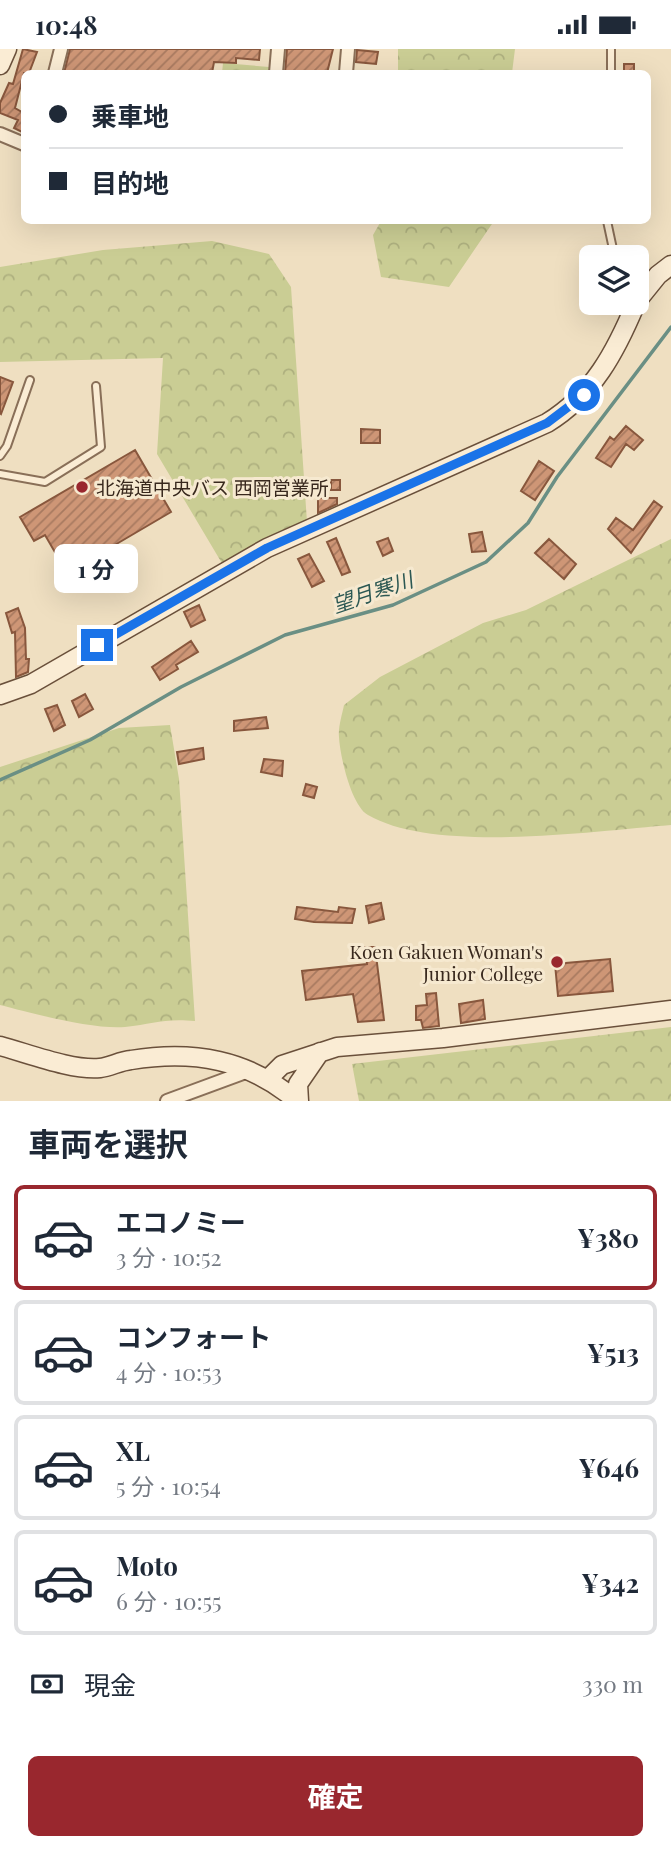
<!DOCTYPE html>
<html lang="ja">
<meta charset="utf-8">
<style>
body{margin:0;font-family:"Playfair Display","Noto Sans JP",serif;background:#f6f6f7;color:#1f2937;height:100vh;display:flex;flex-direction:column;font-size:26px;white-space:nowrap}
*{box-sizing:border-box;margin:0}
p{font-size:23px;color:#747a83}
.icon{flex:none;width:38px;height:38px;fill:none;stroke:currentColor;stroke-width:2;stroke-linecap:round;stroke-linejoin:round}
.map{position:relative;height:1052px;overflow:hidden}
.panel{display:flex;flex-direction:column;background:#fff;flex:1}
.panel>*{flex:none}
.top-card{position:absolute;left:21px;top:21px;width:630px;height:154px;border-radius:10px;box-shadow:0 7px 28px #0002;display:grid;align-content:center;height:154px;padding:0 28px;background:#fff}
.fabs{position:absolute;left:579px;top:196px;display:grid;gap:14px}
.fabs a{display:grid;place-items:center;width:70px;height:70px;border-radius:10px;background:#fff;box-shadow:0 7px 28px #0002;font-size:35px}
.end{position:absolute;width:32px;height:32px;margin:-16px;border:9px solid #1a73e8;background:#fff;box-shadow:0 0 0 4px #fff}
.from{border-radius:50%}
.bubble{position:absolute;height:49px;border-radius:10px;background:#fff;box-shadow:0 7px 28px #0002;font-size:23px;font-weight:700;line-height:49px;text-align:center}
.top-card b{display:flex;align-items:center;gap:24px;height:66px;font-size:26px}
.top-card b+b{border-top:2px solid #e0e1e3}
.top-card i{width:18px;height:18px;background:#1f2937}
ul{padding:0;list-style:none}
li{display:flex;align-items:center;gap:21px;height:105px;margin:0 14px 10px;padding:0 14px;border:4px solid #e0e1e3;border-radius:10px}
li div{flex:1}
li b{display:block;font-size:26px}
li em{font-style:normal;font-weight:700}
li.on{border-color:#99272e}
li>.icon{width:63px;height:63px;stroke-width:1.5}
h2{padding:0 28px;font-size:32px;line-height:84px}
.pay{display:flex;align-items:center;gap:18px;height:77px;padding:0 28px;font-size:26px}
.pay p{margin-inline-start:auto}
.cta{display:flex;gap:14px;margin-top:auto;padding:14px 28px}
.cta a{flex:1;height:80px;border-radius:10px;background:#99272e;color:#fff;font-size:28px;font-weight:700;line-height:80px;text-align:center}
.status{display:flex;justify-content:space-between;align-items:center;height:49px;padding:0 35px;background:#fff;direction:ltr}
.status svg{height:19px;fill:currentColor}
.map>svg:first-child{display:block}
.forest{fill:url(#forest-crowns)}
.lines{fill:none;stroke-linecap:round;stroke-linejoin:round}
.stream{stroke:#6a8f84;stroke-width:3.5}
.building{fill:url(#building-hatch);stroke:#88573d;stroke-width:2}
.lane-casing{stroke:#896f58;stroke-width:10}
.street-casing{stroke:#896f58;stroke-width:16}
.secondary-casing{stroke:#6a503b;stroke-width:21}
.lane{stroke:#faecd4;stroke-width:6}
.street{stroke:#faecd4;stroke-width:12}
.secondary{stroke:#faecd4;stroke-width:18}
.route{stroke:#1a73e8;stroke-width:9}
.poi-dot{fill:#99272e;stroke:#f6e9d0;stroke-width:2.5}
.labels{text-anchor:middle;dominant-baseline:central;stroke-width:6;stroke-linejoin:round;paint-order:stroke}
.poi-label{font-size:19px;fill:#38281d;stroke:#f6e9d0;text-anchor:start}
.water-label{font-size:21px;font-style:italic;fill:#2c5853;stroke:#f6e9d0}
</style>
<div class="status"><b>10:48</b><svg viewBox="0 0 49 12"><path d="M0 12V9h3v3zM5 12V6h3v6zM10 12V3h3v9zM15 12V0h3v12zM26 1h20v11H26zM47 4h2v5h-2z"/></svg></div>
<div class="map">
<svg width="671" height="1052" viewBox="0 0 671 1052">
<defs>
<pattern id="forest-crowns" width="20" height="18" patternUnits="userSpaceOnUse" patternTransform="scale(1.75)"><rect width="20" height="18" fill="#cacd94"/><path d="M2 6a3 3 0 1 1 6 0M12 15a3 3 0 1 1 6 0" fill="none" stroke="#aeb07f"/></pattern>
<pattern id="building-hatch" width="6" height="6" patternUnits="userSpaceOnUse" patternTransform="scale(1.75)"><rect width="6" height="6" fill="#ce9676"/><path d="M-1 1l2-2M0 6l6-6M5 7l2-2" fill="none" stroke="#a87a60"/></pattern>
</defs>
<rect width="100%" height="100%" fill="#efdfc1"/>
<!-- forest -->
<path class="forest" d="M398,0H515L512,24H398Z
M223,14L269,18V24H222Z
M381,172H494L449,238L381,228L373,186Z
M212,192L269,205L291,238L307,473L223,516L157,405L163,309L0,313V218L103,201Z
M671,490V776C593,782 435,805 368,766C351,756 340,707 339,688C338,678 342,666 344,656L380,628L483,574L526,561Z
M170,676L179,730L195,972C164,969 153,975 125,978C95,981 30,964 0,956V718L119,679Z
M671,978V1052H359L352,1015Z"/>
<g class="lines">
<!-- stream -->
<path class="stream" d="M0,731L90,691L181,638L285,586L393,556L486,513L528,474L557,428L671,278"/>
</g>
<!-- building -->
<path class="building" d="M23,0L37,3L29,24H24L15,59L22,63L24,57V84L14,79L18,71L0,64V54L9,34L13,35Z
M70,0H260L259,11L236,9V14L214,13L212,24H64Z
M287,0H333L327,24H285Z
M357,1L378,3L376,15L356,13Z
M624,15H634V24H624Z
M0,328L13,333L1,365L0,364Z
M626,377L643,391L634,401L626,395L611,418L596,409L610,388L614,391Z
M361,380L380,381V394H361Z
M135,401L171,463L67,524L45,486L34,492L20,468Z
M539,412L554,422L535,451L521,442Z
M331,431H340V441H331Z
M318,449H337V455L318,464Z
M654,452L662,458L631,504L608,480L616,469L633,481Z
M482,483L486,502L472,503L469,485Z
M336,489L350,523L342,526L327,493Z
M388,489L393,502L383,507L377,493Z
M549,490L576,515L564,530L535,504Z
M309,505L324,532L312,538L298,510Z
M199,556L205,571L191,578L184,563Z
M18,559L25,579L26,610H29L28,623L16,628L15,583L12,584L6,564Z
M191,592L198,603L176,616L178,620L160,631L152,618Z
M85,645L93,660L79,668L72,652Z
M57,656L65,676L54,682L45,660Z
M266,668L268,679L234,682V672Z
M203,699L204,710L179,715L177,703Z
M264,710L283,712L282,727L261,723Z
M306,735L317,738L314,749L303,746Z
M381,854L384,870L369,874L366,857Z
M297,858L338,863L339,858L355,860L352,874L314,873L295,870Z
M365,898H375L384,971L358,973L353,945L306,951L302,922L367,915Z
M610,910L613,942L558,947L555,915Z
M436,944L439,977L423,979L421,971H416V957L427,956L426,945Z
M483,951L485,970L461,974L459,955Z"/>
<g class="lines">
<!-- lane casing -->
<g class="lane-casing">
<path id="lane" d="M611,24V0
M607,172L613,200L620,208
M637,227L646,238
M0,407L7,397L30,331
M0,425L45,433L101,398L96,337"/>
</g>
<!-- street casing -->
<g class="street-casing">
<path id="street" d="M55,24L61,0
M276,24L278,0
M346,24L348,0
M0,85L24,95
M167,1052L251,1021"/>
</g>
<!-- secondary casing -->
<g class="secondary-casing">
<path id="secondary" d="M0,16L7,0
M637,252L658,226L671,216
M0,646L31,635L267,499L547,374C593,346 616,302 636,254
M0,997C27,1004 73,1022 100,1019C110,1018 120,1012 131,1011C193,1001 248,1010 297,1052
M268,1030L282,1016L337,998L443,989L671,961
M299,1052L298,1035L320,1003"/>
</g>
<!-- lane -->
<use href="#lane" class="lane"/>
<!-- street -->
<use href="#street" class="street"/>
<!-- secondary -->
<use href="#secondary" class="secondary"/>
</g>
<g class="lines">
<!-- route -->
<path class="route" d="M97,596L267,499L547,374L584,346"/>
</g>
<!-- markers -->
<g class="poi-dot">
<circle cx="82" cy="438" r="7"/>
<circle cx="557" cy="913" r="7"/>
</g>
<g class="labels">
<!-- poi labels -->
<g class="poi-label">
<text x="96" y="438">北海道中央バス 西岡営業所</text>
<text x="543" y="902" text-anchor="end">Koen Gakuen Woman's<tspan x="543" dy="22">Junior College</tspan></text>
</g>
<!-- water labels -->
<g class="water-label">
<text transform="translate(372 542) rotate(-19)">望月寒川</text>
</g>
</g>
</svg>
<div class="fabs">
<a><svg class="icon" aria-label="layers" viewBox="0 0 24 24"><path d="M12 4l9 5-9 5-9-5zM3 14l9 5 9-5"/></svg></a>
</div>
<i class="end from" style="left:584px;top:346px"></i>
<i class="end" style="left:97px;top:596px"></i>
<div class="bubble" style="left:54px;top:495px;width:84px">1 分</div>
<div class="top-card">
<b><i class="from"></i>乗車地</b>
<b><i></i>目的地</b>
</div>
</div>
<section class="panel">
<h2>車両を選択</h2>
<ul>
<li class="on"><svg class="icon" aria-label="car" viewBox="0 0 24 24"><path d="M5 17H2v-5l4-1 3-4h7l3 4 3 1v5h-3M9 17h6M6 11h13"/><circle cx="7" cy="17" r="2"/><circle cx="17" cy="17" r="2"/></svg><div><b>エコノミー</b><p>3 分 · 10:52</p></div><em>¥380</em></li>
<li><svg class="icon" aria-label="car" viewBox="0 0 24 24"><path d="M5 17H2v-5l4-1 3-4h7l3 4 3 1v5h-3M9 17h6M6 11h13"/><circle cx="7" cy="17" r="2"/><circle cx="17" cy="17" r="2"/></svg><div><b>コンフォート</b><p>4 分 · 10:53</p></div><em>¥513</em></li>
<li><svg class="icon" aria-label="car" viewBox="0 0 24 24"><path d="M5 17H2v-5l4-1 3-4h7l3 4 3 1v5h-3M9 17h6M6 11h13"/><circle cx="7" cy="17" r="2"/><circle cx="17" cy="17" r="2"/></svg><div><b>XL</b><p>5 分 · 10:54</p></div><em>¥646</em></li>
<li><svg class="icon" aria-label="car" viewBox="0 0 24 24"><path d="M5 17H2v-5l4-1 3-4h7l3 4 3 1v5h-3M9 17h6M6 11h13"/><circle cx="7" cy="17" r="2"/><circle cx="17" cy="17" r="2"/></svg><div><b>Moto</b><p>6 分 · 10:55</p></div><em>¥342</em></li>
</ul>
<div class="pay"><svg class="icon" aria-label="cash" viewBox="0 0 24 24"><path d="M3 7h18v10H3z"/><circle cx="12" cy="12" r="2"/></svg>現金<p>330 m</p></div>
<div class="cta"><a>確定</a></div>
</section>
